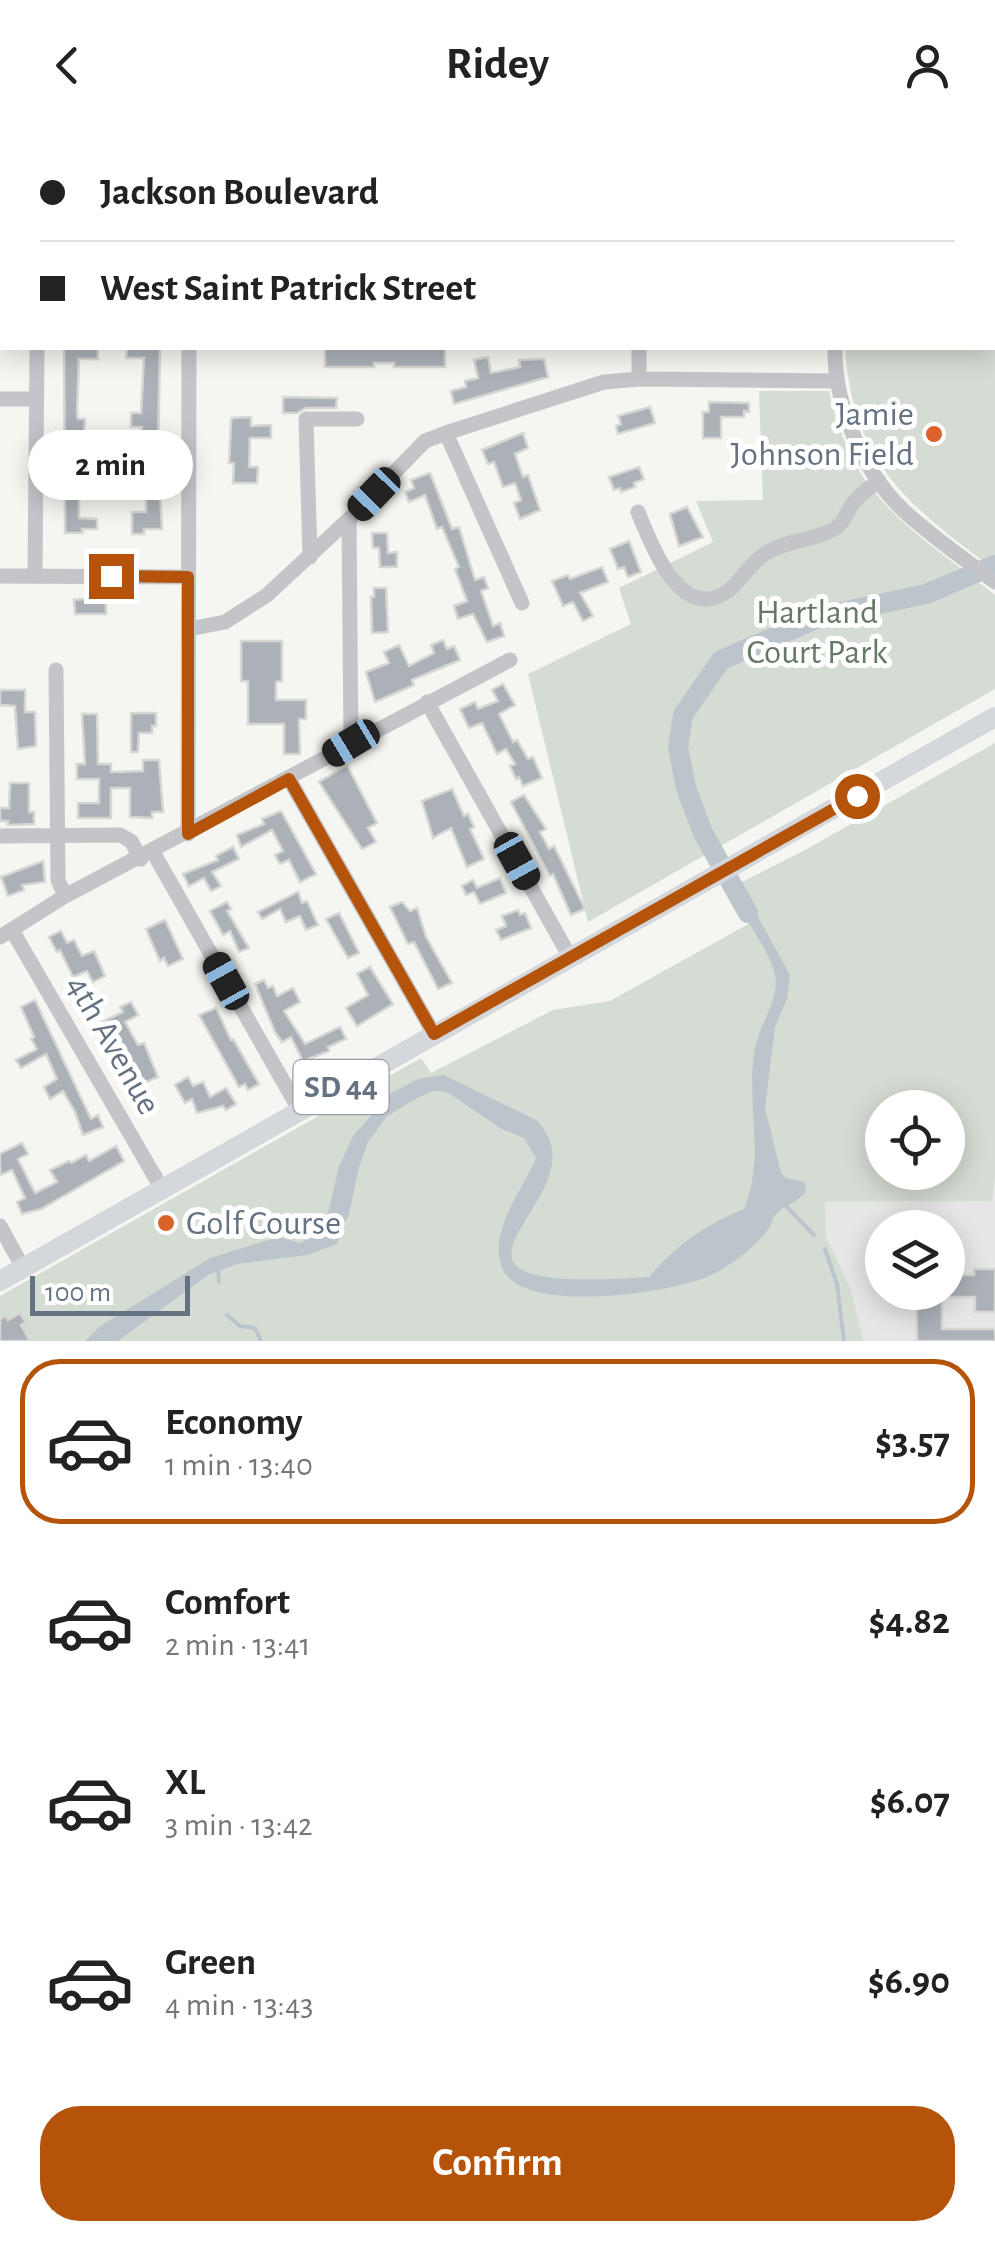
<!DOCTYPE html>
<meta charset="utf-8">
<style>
body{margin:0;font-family:"Alegreya Sans",sans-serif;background:#f2f2f2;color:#222;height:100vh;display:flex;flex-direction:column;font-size:38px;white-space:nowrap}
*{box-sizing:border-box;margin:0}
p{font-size:32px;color:#767676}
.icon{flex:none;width:55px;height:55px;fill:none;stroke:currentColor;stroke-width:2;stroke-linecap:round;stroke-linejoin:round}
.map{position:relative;height:1211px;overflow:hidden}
.drawer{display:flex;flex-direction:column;background:#fff;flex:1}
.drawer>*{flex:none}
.top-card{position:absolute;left:0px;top:0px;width:995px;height:220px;box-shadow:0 5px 25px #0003;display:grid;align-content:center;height:220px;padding:0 40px;background:#fff}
.tools{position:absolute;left:865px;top:960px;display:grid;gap:20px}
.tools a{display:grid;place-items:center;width:100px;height:100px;border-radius:50%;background:#fff;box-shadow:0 5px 25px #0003;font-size:50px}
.scale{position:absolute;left:30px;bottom:25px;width:160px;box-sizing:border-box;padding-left:10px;border:5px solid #657281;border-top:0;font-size:28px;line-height:35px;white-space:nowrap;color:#657281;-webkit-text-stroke:8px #fff;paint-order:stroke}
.end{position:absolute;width:45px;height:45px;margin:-22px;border:12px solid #b45309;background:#fff;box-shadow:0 0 0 5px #fff}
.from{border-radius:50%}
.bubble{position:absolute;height:70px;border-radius:35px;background:#fff;box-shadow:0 5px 25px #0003;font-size:32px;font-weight:700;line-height:70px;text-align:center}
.car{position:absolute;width:30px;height:60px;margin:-30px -15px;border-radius:12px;box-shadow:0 0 8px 2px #0007;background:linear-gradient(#222 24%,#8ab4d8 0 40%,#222 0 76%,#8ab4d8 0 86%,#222 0)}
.top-card b{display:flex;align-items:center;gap:35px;height:95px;font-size:38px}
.top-card b+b{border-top:2px solid #e0e0e0}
.top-card i{width:25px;height:25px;background:#222}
ul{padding:18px 0 0;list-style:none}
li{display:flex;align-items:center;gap:30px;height:165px;margin:0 20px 15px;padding:0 20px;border:5px solid transparent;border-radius:40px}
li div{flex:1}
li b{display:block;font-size:38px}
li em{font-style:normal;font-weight:700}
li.active{border-color:#b45309}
li>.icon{width:90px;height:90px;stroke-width:1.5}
.action{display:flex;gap:20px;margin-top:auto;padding:20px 40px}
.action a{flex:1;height:115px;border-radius:40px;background:#b45309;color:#fff;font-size:40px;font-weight:700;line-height:115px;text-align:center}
header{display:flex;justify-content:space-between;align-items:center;height:130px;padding:0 40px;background:#fff;font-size:45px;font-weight:700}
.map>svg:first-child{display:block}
.built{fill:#e5e6e5;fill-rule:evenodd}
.green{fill:#d5dcd3;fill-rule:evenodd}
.water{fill:#bcc5cb}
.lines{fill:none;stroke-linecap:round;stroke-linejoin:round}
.stream{stroke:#bcc5cb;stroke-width:4}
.river{stroke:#bcc5cb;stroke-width:20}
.building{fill:#abb1b7;stroke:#d6d6d4;stroke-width:2.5}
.minor{stroke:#c3c5c9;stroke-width:15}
.major{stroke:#d4d8dc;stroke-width:20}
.route{stroke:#b45309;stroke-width:12}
.poi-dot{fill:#db632b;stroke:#fff;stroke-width:4}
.labels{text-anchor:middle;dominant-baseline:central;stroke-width:10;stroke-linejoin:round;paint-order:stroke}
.shield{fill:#fff;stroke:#939ca7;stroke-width:2.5}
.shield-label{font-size:32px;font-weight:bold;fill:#657281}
.poi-label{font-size:35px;fill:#657281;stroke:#fff;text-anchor:end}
.park-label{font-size:35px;fill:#667964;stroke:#fff}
.street-label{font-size:35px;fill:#657281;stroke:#fff}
</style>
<header><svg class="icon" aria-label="back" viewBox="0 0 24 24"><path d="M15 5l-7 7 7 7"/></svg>Ridey<svg class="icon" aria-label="person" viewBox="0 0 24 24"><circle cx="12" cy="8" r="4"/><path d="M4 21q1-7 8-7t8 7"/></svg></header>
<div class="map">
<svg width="995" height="1211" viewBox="0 0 995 1211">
<rect width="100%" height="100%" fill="#f5f5f1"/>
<!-- built -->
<path class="built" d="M995,1041V1211H863L851,1159L826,1107L825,1072H915L993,1050ZM882,1098H948V1162H882Z"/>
<!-- green -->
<path class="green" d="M847,0H995V440C908,375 853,334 845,218H992V2Z
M759,261H829C835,283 841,306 851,326C882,388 944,423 995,465V559L588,792L528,544L631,494L619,458L713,412L696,371L763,370Z
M995,613V1044L992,1071L825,1072L826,1107L851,1159L863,1211H0V1166L421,928L431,943L553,880L610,871L752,792L734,756L807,719ZM882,978H948V1042H882Z"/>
<!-- water -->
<path class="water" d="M741,756L790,845L787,869L775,897L765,978L781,1043L786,1048L805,1052L806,1062C797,1073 784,1075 776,1084C772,1088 772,1094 769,1098C756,1117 730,1137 709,1146C672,1163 516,1187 501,1135C490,1098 523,1060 536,1028L524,1008L500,998L447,962L433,961L417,968L387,986L368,1012L359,1037L349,1084L337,1114L307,1125L237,1134L208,1145L118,1211H85L99,1197L210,1128L278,1107L300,1113L313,1107L325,1097L339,1036L353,1006L391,963L418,949L444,945L536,990C615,1066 370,1166 649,1147C675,1116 706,1094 744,1079C766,1027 745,972 755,918C759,897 776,873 776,852C775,827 742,784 729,763Z"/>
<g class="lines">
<!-- stream -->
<path class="stream" d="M786,1076L814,1105
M825,1119L837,1154L844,1211
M218,1136L219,1152
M227,1185L240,1196L255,1198L261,1211"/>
<!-- river -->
<path class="river" d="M748,783L703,703L686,658L678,617L683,585L721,530L823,486L926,464L995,435"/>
</g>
<!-- building -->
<path class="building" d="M64,218H98V229H79L77,282L78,289H85L84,306H89L88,325H80L79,354L92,355L91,364H79V388L97,389V399H82L83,403H65Z
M160,218L158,326L162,399H144V404H132V382H146V352H134L133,332H139L142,297H131V283H141L144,228H126L127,219Z
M325,218H445V237H394V233H374V237H325Z
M488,227L491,243L520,237L519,230L544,229L548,247L454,274L451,261L466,257L465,251L478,248L474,230Z
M283,267L337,268L336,278H306L297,283H283Z
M709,272L749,273V282L744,281V287H721V308H703V282H709Z
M650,277L655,293L618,304L616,296L621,294L618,286Z
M251,287V296L271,295V308H250L249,337H258L257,353H233L234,333H229L231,292L232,288Z
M523,303L528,318L515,324L523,347L528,345L540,380L520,389L514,373L521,370L515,353L503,357L494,332L488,334L482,320Z
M639,337L644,349L634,353L635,357L621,362L620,358L614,360L609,347Z
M430,343L452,399L459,397L475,450L484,447L488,458L481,461L493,496L500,493L504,506L487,512L473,484L458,489L454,476L467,471L455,439L459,437L442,397L437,399L425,365L409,372L405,362L414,358L411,350Z
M687,377L703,407L679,416L670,384Z
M372,403H387L388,423L397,422V437H380L379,418H373Z
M629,411L641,442L628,447L624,437L618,439L610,419Z
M602,437L608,452L580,463L593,486L583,491L573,472L563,476L552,451L568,445L570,449Z
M374,458H386L388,502L372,503L371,467H374Z
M106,467V484H75L74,470Z
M443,510L447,519L454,516L460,530L412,550L414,555L375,572L366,542L389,533L384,522L399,515L409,536L434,523L431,515Z
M241,511H282V551L276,552V570H306V589H299L300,624H284V594H248V551H241Z
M503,554L515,575L499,584L513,612L517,610L528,629L533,627L542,648L523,656L519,647L516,649L510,636L515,634L506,619L497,624L482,593L469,598L460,579L475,572L478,579L498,571L492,560Z
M0,560H25V582H35L36,616L18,619L15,576L0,575Z
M131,583H156V596H152V603H139L138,622H131Z
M82,584H97L98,634H111V642L143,641V630H159L163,682H152V688L130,687V658H111V688H78V673H99V649H77V634H85Z
M347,635L377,693L368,698L376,712L362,719L319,652Z
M10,653H29V682H34V694L8,695V691H0V678H9Z
M452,659L464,686L468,684L474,697L470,699L484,729L467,737L451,698L433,708L422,671Z
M524,665L546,699L540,702L549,719L554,716L585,779L571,785L553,744L550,746L532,712L511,672Z
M281,681L316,744L300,752L289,730L280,734L275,725L283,721L272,700L241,717L237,705L264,694L262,689Z
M233,717L239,729L212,742L221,756L211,761L204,748L189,756L183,744L218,730L216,726Z
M43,731L45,752L22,755L24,760L8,766L1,747Z
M500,748L506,763L480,774L474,762L466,765L462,756L473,750L477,758Z
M298,762L302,773L307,771L318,795L306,800L300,786L286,792L280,779L262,789L258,782Z
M227,772L231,779L227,781L249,818L239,822L230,801L223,805L210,781Z
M402,772L410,781L417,778L426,807L452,853L438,859L414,812L408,814L390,777Z
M518,780L520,785L525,783L531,798L501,810L496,800L506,796L502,786Z
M339,783L359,823L348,828L326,789Z
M165,790L183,829L168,836L164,828L160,831L146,799Z
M61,801L67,813L74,810L82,826L94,821L105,846L93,852L87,841L73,847L60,820L57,822L49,807Z
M370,837L393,874L357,896L346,878L368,865L357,844Z
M264,850L268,858L273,856L277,866L293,858L300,872L284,881L305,914L340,897L346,909L328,917L329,921L303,931L291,907L282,912L275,902L255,854Z
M35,870L91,989L98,985L103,997L83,1005L75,982L63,961L50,969L44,957L57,949L46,924L21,938L16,930L37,919L31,909L34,907L21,877Z
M131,872L138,885L125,892L138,915L144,913L158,947L139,955L126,924L120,926L102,892L123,882L120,877Z
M216,878L231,910L233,909L259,954L248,960L245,954L239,957L199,885Z
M188,947L193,956L203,952L210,967L226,958L236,974L226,980L223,976L197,983L192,969L185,973L175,955Z
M22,1013L28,1024L18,1029L35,1063L57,1052L50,1040L69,1031L71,1033L86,1025L89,1031L116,1016L124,1031L41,1079L22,1084L17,1072L25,1068L12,1040L0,1045V1024Z
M974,1139H995V1182H975V1167H948V1145H974Z
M916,1162H942V1199H995V1211H917Z
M20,1183L26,1192L21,1195L30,1211H0V1189L6,1186L8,1190Z"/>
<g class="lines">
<!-- minor -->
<path class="minor" d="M40,0V2
M191,2V0
M836,2V0
M0,103H2
M835,218C834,273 862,341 903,380C931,406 964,429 995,452
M639,249V218
M0,269H36
M446,303L522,473
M638,382C651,413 680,495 728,461C742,450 750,433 766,423C787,410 811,411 832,400C845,394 846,381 855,371C861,363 871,357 879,351
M349,389L351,613
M310,427L306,289H357
M35,445L37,218
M0,446L187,447
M189,499L225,492L267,465L349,389L425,311L446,303L604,252L639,249L837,251
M56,540L58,750L65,766
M427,572L570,827
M289,649L434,904
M188,704L189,218
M0,706L120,705L131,711L141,729
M153,722L300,981
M12,800L162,1059
M0,807L65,766L510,530
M0,1096L23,1138"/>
<!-- major -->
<path class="major" d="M0,1151L995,587"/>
</g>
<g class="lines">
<!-- route -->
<path class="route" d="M111,446L188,447V704L289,649L434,904L857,666"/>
</g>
<!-- markers -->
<g class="poi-dot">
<circle cx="934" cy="304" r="10"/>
<circle cx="166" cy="1093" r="10"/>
</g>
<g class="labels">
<!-- shield labels -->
<rect class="shield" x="293.5" y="930" width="95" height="54" rx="8"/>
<g class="shield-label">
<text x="341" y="957">SD 44</text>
</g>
<!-- poi labels -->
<g class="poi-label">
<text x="914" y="284">Jamie<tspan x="914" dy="40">Johnson Field</tspan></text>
<text x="186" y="1093" text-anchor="start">Golf Course</text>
</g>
<!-- park labels -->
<g class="park-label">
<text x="817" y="482">Hartland<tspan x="817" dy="40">Court Park</tspan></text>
</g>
<!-- street labels -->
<g class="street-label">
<text transform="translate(113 915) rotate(60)">4th Avenue</text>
</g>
</g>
</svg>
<div class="tools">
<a><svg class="icon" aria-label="locate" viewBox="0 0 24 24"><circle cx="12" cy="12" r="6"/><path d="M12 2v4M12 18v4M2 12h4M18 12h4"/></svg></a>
<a><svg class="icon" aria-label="layers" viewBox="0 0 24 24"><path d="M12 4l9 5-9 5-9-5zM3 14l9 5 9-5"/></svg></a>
</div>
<div class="scale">100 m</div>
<i class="end from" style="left:857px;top:666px"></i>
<i class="end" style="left:111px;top:446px"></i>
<div class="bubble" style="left:28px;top:300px;width:165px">2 min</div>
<i class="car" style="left:374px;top:364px;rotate:224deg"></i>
<i class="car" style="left:351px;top:613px;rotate:239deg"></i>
<i class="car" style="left:517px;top:731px;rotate:151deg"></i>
<i class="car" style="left:226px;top:851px;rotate:331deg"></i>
<div class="top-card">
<b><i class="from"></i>Jackson Boulevard</b>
<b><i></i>West Saint Patrick Street</b>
</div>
</div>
<section class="drawer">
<ul>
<li class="active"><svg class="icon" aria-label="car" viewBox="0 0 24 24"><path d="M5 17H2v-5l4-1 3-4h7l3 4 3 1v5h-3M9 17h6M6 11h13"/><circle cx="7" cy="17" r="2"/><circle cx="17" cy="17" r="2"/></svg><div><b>Economy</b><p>1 min · 13:40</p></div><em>$3.57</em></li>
<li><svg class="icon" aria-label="car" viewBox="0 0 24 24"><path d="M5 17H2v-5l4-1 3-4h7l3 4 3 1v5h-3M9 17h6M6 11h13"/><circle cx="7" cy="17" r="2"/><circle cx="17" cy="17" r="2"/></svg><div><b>Comfort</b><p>2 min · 13:41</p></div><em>$4.82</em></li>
<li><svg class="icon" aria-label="car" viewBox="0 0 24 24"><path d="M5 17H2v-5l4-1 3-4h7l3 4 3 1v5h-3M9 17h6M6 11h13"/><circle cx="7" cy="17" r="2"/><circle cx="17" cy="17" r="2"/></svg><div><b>XL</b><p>3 min · 13:42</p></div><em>$6.07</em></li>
<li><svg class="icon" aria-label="car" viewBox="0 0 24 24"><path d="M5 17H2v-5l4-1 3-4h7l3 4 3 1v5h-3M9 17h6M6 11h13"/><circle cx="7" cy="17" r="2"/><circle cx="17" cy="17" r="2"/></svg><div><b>Green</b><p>4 min · 13:43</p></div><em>$6.90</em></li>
</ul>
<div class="action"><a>Confirm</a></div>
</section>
